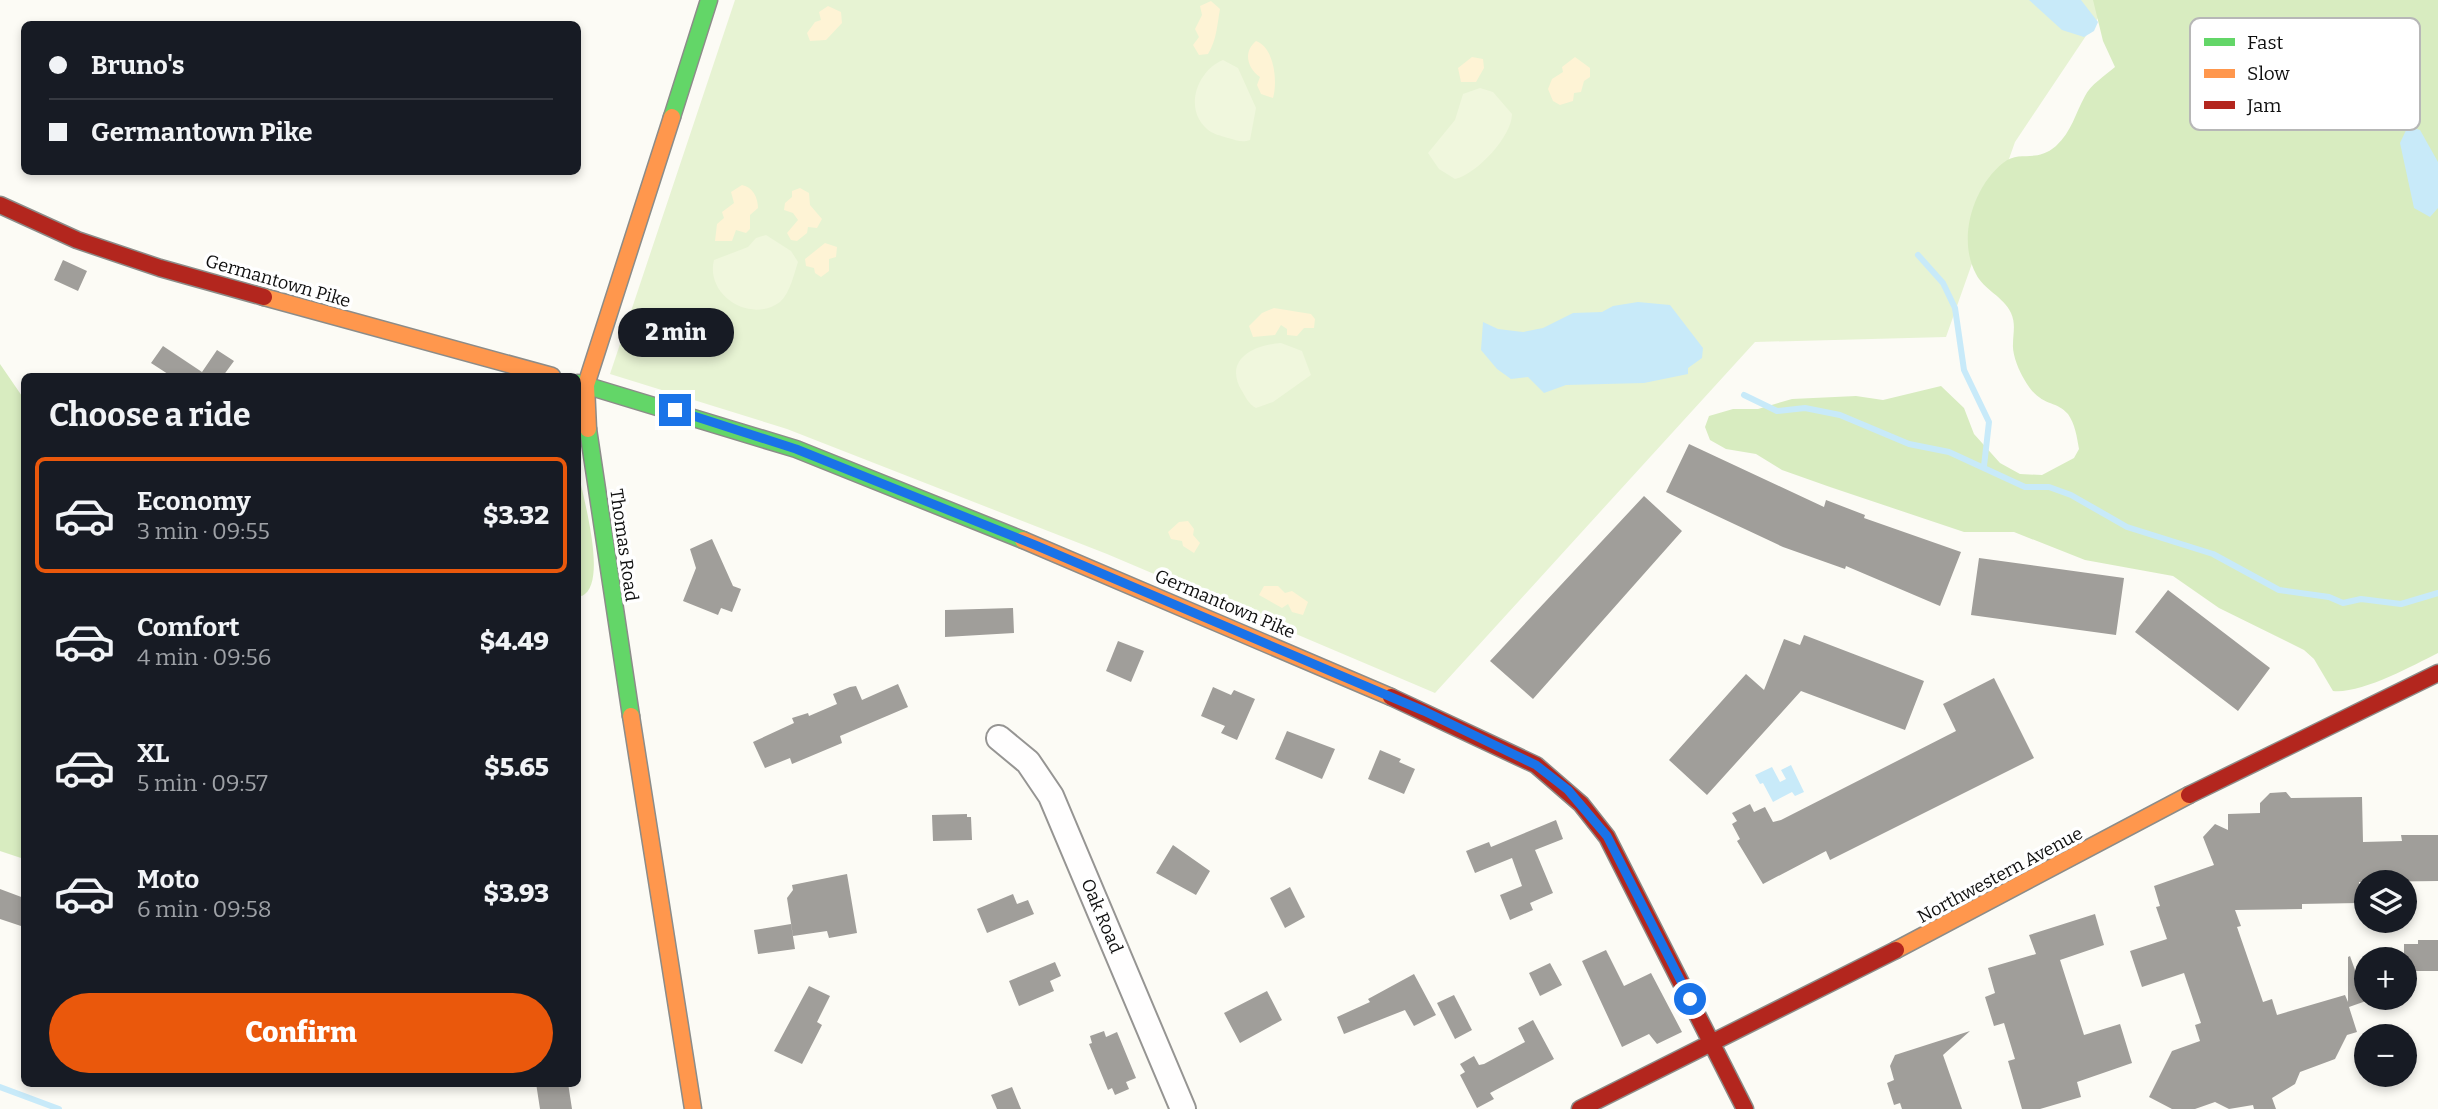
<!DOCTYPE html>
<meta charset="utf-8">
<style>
body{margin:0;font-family:Bitter,serif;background:#242831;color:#f1f3f6;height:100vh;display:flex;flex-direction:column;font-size:26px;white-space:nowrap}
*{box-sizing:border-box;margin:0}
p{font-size:23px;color:#9ea1a6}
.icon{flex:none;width:38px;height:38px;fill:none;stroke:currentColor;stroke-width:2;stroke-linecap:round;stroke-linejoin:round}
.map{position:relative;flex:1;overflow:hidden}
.details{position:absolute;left:21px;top:373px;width:560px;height:714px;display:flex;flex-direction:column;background:#171b24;border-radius:10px;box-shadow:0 4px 10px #0003}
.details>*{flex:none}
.top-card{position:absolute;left:21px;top:21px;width:560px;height:154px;border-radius:10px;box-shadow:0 4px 10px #0003;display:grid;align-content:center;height:154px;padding:0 28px;background:#171b24}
.buttons{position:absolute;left:2354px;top:870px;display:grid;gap:14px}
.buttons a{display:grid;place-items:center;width:63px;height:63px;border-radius:50%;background:#171b24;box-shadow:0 4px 10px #0003;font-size:35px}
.end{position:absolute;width:32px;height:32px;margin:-16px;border:9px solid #1a73e8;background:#fff;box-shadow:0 0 0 4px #fff}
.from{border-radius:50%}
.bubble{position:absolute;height:49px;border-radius:24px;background:#171b24;box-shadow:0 4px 10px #0003;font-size:23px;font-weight:800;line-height:49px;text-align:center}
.top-card b{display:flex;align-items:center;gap:24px;height:66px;font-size:26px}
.top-card b+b{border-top:2px solid #363941}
.top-card i{width:18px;height:18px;background:#f1f3f6}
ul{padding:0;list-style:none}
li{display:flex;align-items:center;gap:21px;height:116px;margin:0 14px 10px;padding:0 14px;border:4px solid transparent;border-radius:10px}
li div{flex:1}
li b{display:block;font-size:26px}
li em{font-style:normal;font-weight:800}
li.active{border-color:#ea580c}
li>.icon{width:63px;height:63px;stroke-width:1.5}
h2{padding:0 28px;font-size:32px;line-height:84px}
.action{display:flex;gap:14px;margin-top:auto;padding:14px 28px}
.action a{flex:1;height:80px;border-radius:42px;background:#ea580c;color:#fff;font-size:28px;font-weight:800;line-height:80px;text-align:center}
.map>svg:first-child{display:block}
.green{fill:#e7f3d3}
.forest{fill:#d8ecc0}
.sand{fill:#fef3d5}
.pitch{fill:#f0f7dd}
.water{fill:#c8eaf9}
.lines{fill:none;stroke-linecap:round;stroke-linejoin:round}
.stream{stroke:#c8eaf9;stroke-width:6}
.building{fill:#a09e9a}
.street-casing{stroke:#969593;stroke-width:28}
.fast-casing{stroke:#8c8c89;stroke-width:19}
.slow-casing{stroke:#8c8c89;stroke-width:19}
.jam-casing{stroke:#8c8c89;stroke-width:19}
.street{stroke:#fffefe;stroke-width:24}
.fast{stroke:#63d668;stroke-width:16}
.slow{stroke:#ff974d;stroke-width:16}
.jam{stroke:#b3261e;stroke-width:16}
.route{stroke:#1a73e8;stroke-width:9}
.labels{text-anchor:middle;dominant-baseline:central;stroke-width:7;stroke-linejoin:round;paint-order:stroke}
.street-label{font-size:18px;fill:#0f0f0f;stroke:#fff}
.key{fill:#fff;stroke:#b7b7b7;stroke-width:2}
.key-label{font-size:19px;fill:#0f0f0f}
</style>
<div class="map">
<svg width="2438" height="1109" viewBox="0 0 2438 1109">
<rect width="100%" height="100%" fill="#fcfbf5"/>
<!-- green -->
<path class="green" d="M735,0H2110L2015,142L1946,337L1755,342L1435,693L1107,554L787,429L610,374Z"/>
<!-- forest -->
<path class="forest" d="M2093,0H2438V653C2412,666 2361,694 2333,691L2314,659L2304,650L2219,608L2173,576L2085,560L2014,532H1964L1830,487L1782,470L1756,454L1726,449L1710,440L1705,427L1709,416L1733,409H1758L1792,399L1856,396L1883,400L1941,386L1964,408L1974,434L2000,463L2020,474L2042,475L2074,458L2079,449C2077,437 2075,424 2068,414C2055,399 2040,408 2024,379C2019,371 2012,354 2013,344C2013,333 2016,324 2011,313C2004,297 1983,289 1976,274C1957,239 1973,187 2003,163C2020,149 2035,164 2056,146C2072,131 2075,114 2085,96C2090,85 2106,75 2115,67L2103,41Z
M0,364L24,399V859L0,851Z
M578,470C582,495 609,583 582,596L578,595Z"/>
<!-- sand -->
<path class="sand" d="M1211,1L1220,9C1217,25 1217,39 1208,54L1199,55L1193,45L1199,37L1195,29L1202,15L1200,6Z
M828,6L841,12L842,23L826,40L810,41L807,33L815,22L821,20L819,12Z
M1256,41C1274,47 1278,81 1273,98L1261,94L1257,85L1260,77C1247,68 1243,52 1256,41Z
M1472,57L1483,59L1484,68L1476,82H1461L1458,68Z
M1575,57L1590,68V77L1584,81L1581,92L1574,93L1573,101L1560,105L1553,101L1548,89L1552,79L1563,72L1562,67Z
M742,185C753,187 758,198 758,208L750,215V229L746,233L736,230L732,241H715L717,224L724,218L722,212L734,203L731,192Z
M800,188L809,193L810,205L822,219L817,228L808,227L807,233L797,241L791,240L787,233L798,220L793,213L784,210L785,203L792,197V191Z
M825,243L837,247L836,257L829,259V271L821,277L815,273L814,268L806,266L805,259Z
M1274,308L1311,314L1315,319L1314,328H1304L1297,336L1287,335V329L1281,325L1275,335L1253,337L1249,326L1262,313Z
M1188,521L1194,529L1193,535L1200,543L1194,553L1183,546L1182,541L1171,539L1168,532L1179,522Z
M1264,586H1278L1285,593L1292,591L1308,602L1303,615L1292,612L1288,604L1282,608L1259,595Z"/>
<!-- pitch -->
<path class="pitch" d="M1223,60L1238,68L1256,108L1250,140C1242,143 1236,140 1228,138C1222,136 1212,134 1207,129C1183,108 1198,70 1223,60Z
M1480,88L1493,92L1512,114C1512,136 1477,174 1455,179L1439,169L1428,153L1455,120L1463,94Z
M766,235L791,251L798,262C794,274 790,293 780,302C750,324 705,295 714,260L748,247L756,238Z
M1281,343L1302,351L1311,375L1273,402L1256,408C1249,404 1246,398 1242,391C1223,360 1253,345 1281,343Z"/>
<!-- water -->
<path class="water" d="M2029,0H2081L2098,22L2094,31L2084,37L2062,30Z
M2408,126L2420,130L2438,162V208L2430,217L2414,208L2400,143Z
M1638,302L1670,305L1703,348L1702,358L1688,368V374L1644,383L1566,385L1544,393L1528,377L1511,379L1497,369L1481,350L1483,322L1498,329L1523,332L1543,328L1573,313L1602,312L1613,306Z
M1791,765L1804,792L1795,796L1792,792L1773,802L1763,783L1760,784L1755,775L1772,767L1780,782L1786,779L1781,770Z"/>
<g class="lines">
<!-- stream -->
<path class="stream" d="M1918,255L1943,283L1955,308L1964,370L1989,422L1984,466
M1744,395L1777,411L1805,408L1840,415L1909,444L1949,452L2025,487H2049L2071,495L2127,527L2213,554L2279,590L2329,597L2343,603L2361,599L2401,604L2438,593
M0,1087L59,1109"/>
</g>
<!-- building -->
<path class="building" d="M63,260L87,271L78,291L54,280Z
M163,346L202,372L217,350L234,361L223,376H171L151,363Z
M1689,444L1824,507L1826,500L1865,515L1864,518L1961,552L1940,606L1846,566L1845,569L1783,547L1666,492Z
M1644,496L1682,531L1533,699L1490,661Z
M712,539L733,586L741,589L732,612L721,608L718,615L683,601L696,568L690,549Z
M1979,558L2124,578L2116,635L1971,615Z
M2168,590L2270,668L2238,711L2135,632Z
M1013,608L1014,633L945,637V610Z
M1804,635L1924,681L1905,730L1801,691L1707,795L1669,760L1746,674L1764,690L1784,639L1800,645Z
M1118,641L1144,651L1131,682L1106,671Z
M1994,678L2034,758L1830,860L1826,851L1763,884L1737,841L1740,839L1732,824L1737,821L1732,813L1750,804L1754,812L1765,807L1773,822L1781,820L1956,731L1943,704Z
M898,684L908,707L840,736L842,743L792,764L790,758L765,768L753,742L794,723L792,718L808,713L809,716L837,704L833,694L850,687L856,686L862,700Z
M1213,687L1231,695L1234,690L1255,699L1237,740L1221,733L1225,726L1201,716Z
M1287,731L1335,749L1322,779L1275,759Z
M1380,750L1401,759L1399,762L1415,769L1404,794L1368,779Z
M2286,792L2291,798L2362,797L2363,842L2402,841L2401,835H2438V881L2359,882V903L2302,904V909L2235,910L2241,926L2237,927L2263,1002L2272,999L2277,1015L2345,995L2348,1002V957L2350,956L2366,1001L2349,1007L2357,1032L2347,1035L2335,1059L2300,1072L2295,1084L2272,1098L2276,1109H2254L2253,1105L2229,1109L2215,1102L2195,1109H2172L2149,1097L2172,1051L2200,1041L2195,1025L2201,1023L2184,973L2142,987L2130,951L2167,939L2156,907L2160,906L2154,886L2214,865L2203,837L2215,824L2228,830V814L2260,813V803L2270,793Z
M967,814V817H971L972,840L933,841L932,815Z
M1556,820L1563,839L1535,850L1553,893L1530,903L1533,910L1510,920L1500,895L1522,886L1512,858L1475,873L1466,851L1489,842L1491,847Z
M1173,845L1210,871L1196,895L1156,873Z
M847,874L857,933L829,938L827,931L793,936L787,898L793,890L792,885Z
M1290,887L1305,917L1285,928L1270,898Z
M0,889L24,898V927L0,919Z
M1013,894L1017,904L1028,900L1034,914L987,933L977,909Z
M2095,914L2104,945L2060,960L2084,1035L2120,1024L2132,1063L2077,1082L2081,1097L2040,1109H2022L2008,1061L2015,1059L2004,1023L1994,1026L1985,997L1995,993L1988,968L2036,954L2029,935Z
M791,924L795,949L758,954L754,930Z
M2418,940H2438V971H2404V944H2418Z
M1606,950L1624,986L1651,973L1682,1032L1657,1044L1649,1034L1622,1047L1582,961Z
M1055,962L1061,976L1050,981L1054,991L1019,1006L1009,981Z
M1550,963L1562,985L1540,996L1529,973Z
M1414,974L1436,1015L1414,1026L1405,1010L1344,1034L1337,1017L1370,1002L1368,999Z
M809,986L830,996L817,1022L822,1025L802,1064L774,1051Z
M1267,991L1282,1020L1240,1043L1224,1013Z
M1454,995L1472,1030L1455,1039L1437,1003Z
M1533,1020L1554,1059L1490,1093L1494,1099L1477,1108L1460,1075L1465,1072L1460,1064L1474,1056L1479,1065L1484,1064L1525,1042L1518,1028Z
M1104,1031L1106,1037L1117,1032L1136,1078L1126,1082L1129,1089L1115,1095L1112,1088L1108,1090L1089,1044L1092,1043L1090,1036Z
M1970,1031L1943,1055L1962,1109H1902L1900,1103L1894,1105L1887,1083L1894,1080L1890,1066L1895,1055Z
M536,1083H568L572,1109H540Z
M1012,1087L1021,1109H997L991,1095Z"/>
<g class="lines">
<!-- street casing -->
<g class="street-casing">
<path id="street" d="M999,738L1028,762L1051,796L1183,1109"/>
</g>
<!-- fast casing -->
<g class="fast-casing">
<path id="fast" d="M672,117L709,0
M578,383L796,449L1023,540
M588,429L631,716"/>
</g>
<!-- slow casing -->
<g class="slow-casing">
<path id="slow" d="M264,297L552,376
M588,429L586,385L672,117
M1023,540L1391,697
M631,716L693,1109
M1896,950L2189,795"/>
</g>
<!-- jam casing -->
<g class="jam-casing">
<path id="jam" d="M0,205L77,240L160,268L264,297
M1391,697L1536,765L1581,804L1607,837L1745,1109
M2189,795L2438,673
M1580,1109L1896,950"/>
</g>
<!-- street -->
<use href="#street" class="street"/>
<!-- fast -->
<use href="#fast" class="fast"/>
<!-- slow -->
<use href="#slow" class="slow"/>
<!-- jam -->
<use href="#jam" class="jam"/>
</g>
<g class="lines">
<!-- route -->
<path class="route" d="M675,410L796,449L1035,545L1424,711L1536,765L1568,790L1607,836L1690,999"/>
</g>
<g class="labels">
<!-- street labels -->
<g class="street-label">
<text transform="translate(278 281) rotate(16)">Germantown Pike</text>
<text transform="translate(624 545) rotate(82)">Thomas Road</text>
<text transform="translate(1225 604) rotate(23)">Germantown Pike</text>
<text transform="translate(2000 875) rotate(-28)">Northwestern Avenue</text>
<text transform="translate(1102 916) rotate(67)">Oak Road</text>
</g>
</g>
<!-- legend -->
<rect x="2190" y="18" width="230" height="112" rx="10" class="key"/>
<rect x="2204" y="38" width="31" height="8" fill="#63d668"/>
<rect x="2204" y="69" width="31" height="9" fill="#ff974d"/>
<rect x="2204" y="101" width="31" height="8" fill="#b3261e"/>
<g class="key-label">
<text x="2247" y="49">Fast</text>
<text x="2247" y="80">Slow</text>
<text x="2247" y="112">Jam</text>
</g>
</svg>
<div class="buttons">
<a><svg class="icon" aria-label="layers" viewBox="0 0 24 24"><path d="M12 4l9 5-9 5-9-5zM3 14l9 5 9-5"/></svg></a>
<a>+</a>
<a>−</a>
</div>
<i class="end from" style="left:1690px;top:999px"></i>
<i class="end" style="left:675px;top:410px"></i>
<div class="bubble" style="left:618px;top:308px;width:116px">2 min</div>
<div class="top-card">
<b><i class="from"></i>Bruno's</b>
<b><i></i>Germantown Pike</b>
</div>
<section class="details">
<h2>Choose a ride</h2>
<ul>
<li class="active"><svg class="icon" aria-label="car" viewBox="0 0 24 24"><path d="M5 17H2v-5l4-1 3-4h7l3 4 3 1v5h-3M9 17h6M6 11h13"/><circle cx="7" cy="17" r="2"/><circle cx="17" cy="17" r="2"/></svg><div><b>Economy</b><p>3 min · 09:55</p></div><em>$3.32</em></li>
<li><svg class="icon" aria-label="car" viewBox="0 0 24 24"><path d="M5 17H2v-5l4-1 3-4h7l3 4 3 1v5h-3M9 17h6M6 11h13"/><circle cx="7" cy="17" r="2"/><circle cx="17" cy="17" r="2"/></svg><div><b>Comfort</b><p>4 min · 09:56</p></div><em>$4.49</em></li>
<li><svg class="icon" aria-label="car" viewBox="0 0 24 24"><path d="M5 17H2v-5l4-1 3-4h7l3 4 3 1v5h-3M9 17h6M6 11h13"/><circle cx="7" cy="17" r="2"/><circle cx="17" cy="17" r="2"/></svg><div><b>XL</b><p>5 min · 09:57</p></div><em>$5.65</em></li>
<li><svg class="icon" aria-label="car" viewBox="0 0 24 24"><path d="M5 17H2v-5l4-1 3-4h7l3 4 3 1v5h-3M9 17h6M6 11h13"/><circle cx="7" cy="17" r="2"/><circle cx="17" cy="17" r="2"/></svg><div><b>Moto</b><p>6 min · 09:58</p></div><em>$3.93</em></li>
</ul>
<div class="action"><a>Confirm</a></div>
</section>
</div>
